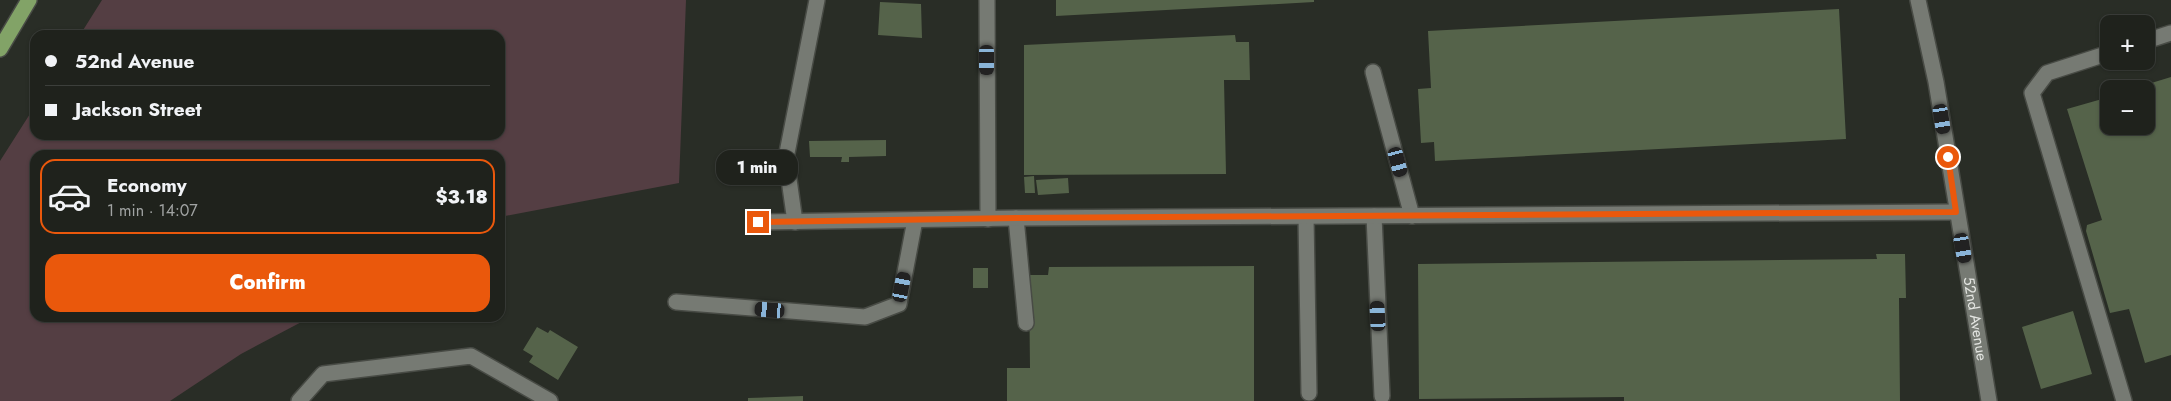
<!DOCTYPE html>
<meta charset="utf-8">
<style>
body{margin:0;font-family:Jost,sans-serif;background:#2c2f29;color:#f1f3f6;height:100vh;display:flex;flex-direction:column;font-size:19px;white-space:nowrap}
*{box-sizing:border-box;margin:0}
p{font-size:16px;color:#a1a4a3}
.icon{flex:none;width:28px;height:28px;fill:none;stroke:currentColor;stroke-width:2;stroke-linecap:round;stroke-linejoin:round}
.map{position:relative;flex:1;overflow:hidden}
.details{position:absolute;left:30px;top:150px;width:475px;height:172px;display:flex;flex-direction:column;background:#1f221c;border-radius:15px;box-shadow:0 1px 4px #0004,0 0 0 1px #3c3f3b}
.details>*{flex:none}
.guide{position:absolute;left:30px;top:30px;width:475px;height:110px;border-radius:15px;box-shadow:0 1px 4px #0004,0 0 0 1px #3c3f3b;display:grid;align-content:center;height:110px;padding:0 15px;background:#1f221c}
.fabs{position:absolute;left:2100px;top:15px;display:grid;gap:10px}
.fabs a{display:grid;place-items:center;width:55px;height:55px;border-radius:10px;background:#1f221c;box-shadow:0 1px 4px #0004,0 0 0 1px #3c3f3b;font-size:25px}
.end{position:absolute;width:22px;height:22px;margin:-11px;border:6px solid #ea580c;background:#fff;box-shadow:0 0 0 2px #fff}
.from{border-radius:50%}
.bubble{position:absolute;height:35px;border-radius:15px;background:#1f221c;box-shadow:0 1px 4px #0004,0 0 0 1px #3c3f3b;font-size:16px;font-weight:800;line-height:35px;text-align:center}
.car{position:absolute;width:15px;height:30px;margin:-15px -8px;border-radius:6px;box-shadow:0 0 4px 1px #0007;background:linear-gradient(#222 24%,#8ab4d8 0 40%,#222 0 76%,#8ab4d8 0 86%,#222 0)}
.guide b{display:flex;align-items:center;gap:18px;height:48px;font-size:19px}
.guide b+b{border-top:1px solid #3c3f3b}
.guide i{width:12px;height:12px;background:#f1f3f6}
ul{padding:9px 0 0;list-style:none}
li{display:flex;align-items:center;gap:15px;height:75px;margin:0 10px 8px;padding:0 5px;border:2px solid transparent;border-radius:15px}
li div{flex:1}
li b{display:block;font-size:19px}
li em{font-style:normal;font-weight:800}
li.on{border-color:#ea580c}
li>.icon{width:45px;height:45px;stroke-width:1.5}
.cta{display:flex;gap:10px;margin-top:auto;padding:10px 15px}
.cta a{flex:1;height:58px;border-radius:15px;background:#ea580c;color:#fff;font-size:20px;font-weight:800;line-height:58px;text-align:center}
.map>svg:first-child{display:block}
.green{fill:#543e43}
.building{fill:#55634a}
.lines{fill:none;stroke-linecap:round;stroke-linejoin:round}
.minor-casing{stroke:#484b45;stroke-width:18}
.highway-casing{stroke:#484b45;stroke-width:18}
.minor{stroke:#767a73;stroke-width:15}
.highway{stroke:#82a367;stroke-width:15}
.route{stroke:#ea580c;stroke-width:6}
.labels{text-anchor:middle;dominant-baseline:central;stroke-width:4;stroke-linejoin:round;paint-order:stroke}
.street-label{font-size:15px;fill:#e2e4e0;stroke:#292d26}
</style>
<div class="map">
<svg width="2171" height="401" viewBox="0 0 2171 401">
<rect width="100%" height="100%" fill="#292d26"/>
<!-- green -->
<path class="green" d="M102,0H686L679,183L500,217V155H35V318H309L241,354L170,401H0V161L35,106V135H500V35H80Z"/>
<!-- building -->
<path class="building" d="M1056,0H1314V2L1056,16Z
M880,2L921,4L922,38L878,35Z
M1839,9L1846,139L1435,161L1434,142L1421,143L1418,89L1431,88L1428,31Z
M1235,35L1236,42H1249L1250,80H1224L1226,174L1024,175V45Z
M2171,77V355L2145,363L2129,309L2110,313L2086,231L2087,225L2102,220L2067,109L2109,97V126H2146V89L2135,88Z
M886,140V156L849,157V162H841L842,157H810L809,141Z
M1034,176L1035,193H1025L1024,177Z
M1068,178L1069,193L1038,195L1036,180Z
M1876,254H1905L1906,298H1899L1900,401H1624V397L1419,399L1418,264L1877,259Z
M1254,266V401H1007V368H1030L1029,275H1048L1049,267Z
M973,268H988V288H973Z
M2073,311L2092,374L2041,389L2022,327Z
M537,327L548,333L550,330L578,347L558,380L529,362L533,356L523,350Z
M803,396V401H748V398Z"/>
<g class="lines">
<!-- minor casing -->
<g class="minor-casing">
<g id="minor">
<path d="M987,0L988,219"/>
<path id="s1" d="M1918,0L1936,82L1989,401"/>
<path d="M2146,41L2171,33"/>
<path d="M2109,53L2047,73L2032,93L2124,401"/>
<path d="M1373,72L1412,216"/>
<path d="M1374,216L1382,396"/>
<path d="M1306,217L1309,393"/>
<path d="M1016,218L1026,323"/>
<path d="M758,222L1016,218L1956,212"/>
<path d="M795,222L786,158L817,0"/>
<path d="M676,302L865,317L899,304L915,220"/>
<path d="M299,401L323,374L471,356L550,401"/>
</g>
</g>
<!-- highway casing -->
<g class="highway-casing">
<path id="highway" d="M0,49L29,0"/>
</g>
<!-- minor -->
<use href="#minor" class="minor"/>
<!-- highway -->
<use href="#highway" class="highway"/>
</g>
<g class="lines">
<!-- route -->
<path class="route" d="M758,222L1016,218L1956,212L1948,157"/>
</g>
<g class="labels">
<!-- street labels -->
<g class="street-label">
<text stroke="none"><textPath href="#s1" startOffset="324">52nd Avenue</textPath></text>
</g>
</g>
</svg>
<div class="fabs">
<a>+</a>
<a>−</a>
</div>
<i class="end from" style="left:1948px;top:157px"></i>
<i class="end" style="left:758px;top:222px"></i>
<div class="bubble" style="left:716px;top:150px;width:82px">1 min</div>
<i class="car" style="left:987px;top:60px;rotate:180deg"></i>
<i class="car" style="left:1942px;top:119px;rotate:171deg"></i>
<i class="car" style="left:1398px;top:162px;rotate:165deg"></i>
<i class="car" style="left:1963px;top:248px;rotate:170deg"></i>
<i class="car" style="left:902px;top:287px;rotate:11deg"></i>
<i class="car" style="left:770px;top:310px;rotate:275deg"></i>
<i class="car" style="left:1378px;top:316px;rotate:357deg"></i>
<div class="guide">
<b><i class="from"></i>52nd Avenue</b>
<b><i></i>Jackson Street</b>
</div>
<section class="details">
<ul>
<li class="on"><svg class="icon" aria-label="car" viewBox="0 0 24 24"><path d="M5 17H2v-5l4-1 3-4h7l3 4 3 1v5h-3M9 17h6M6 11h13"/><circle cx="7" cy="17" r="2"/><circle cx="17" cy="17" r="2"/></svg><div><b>Economy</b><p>1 min · 14:07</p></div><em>$3.18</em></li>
</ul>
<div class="cta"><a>Confirm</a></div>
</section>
</div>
